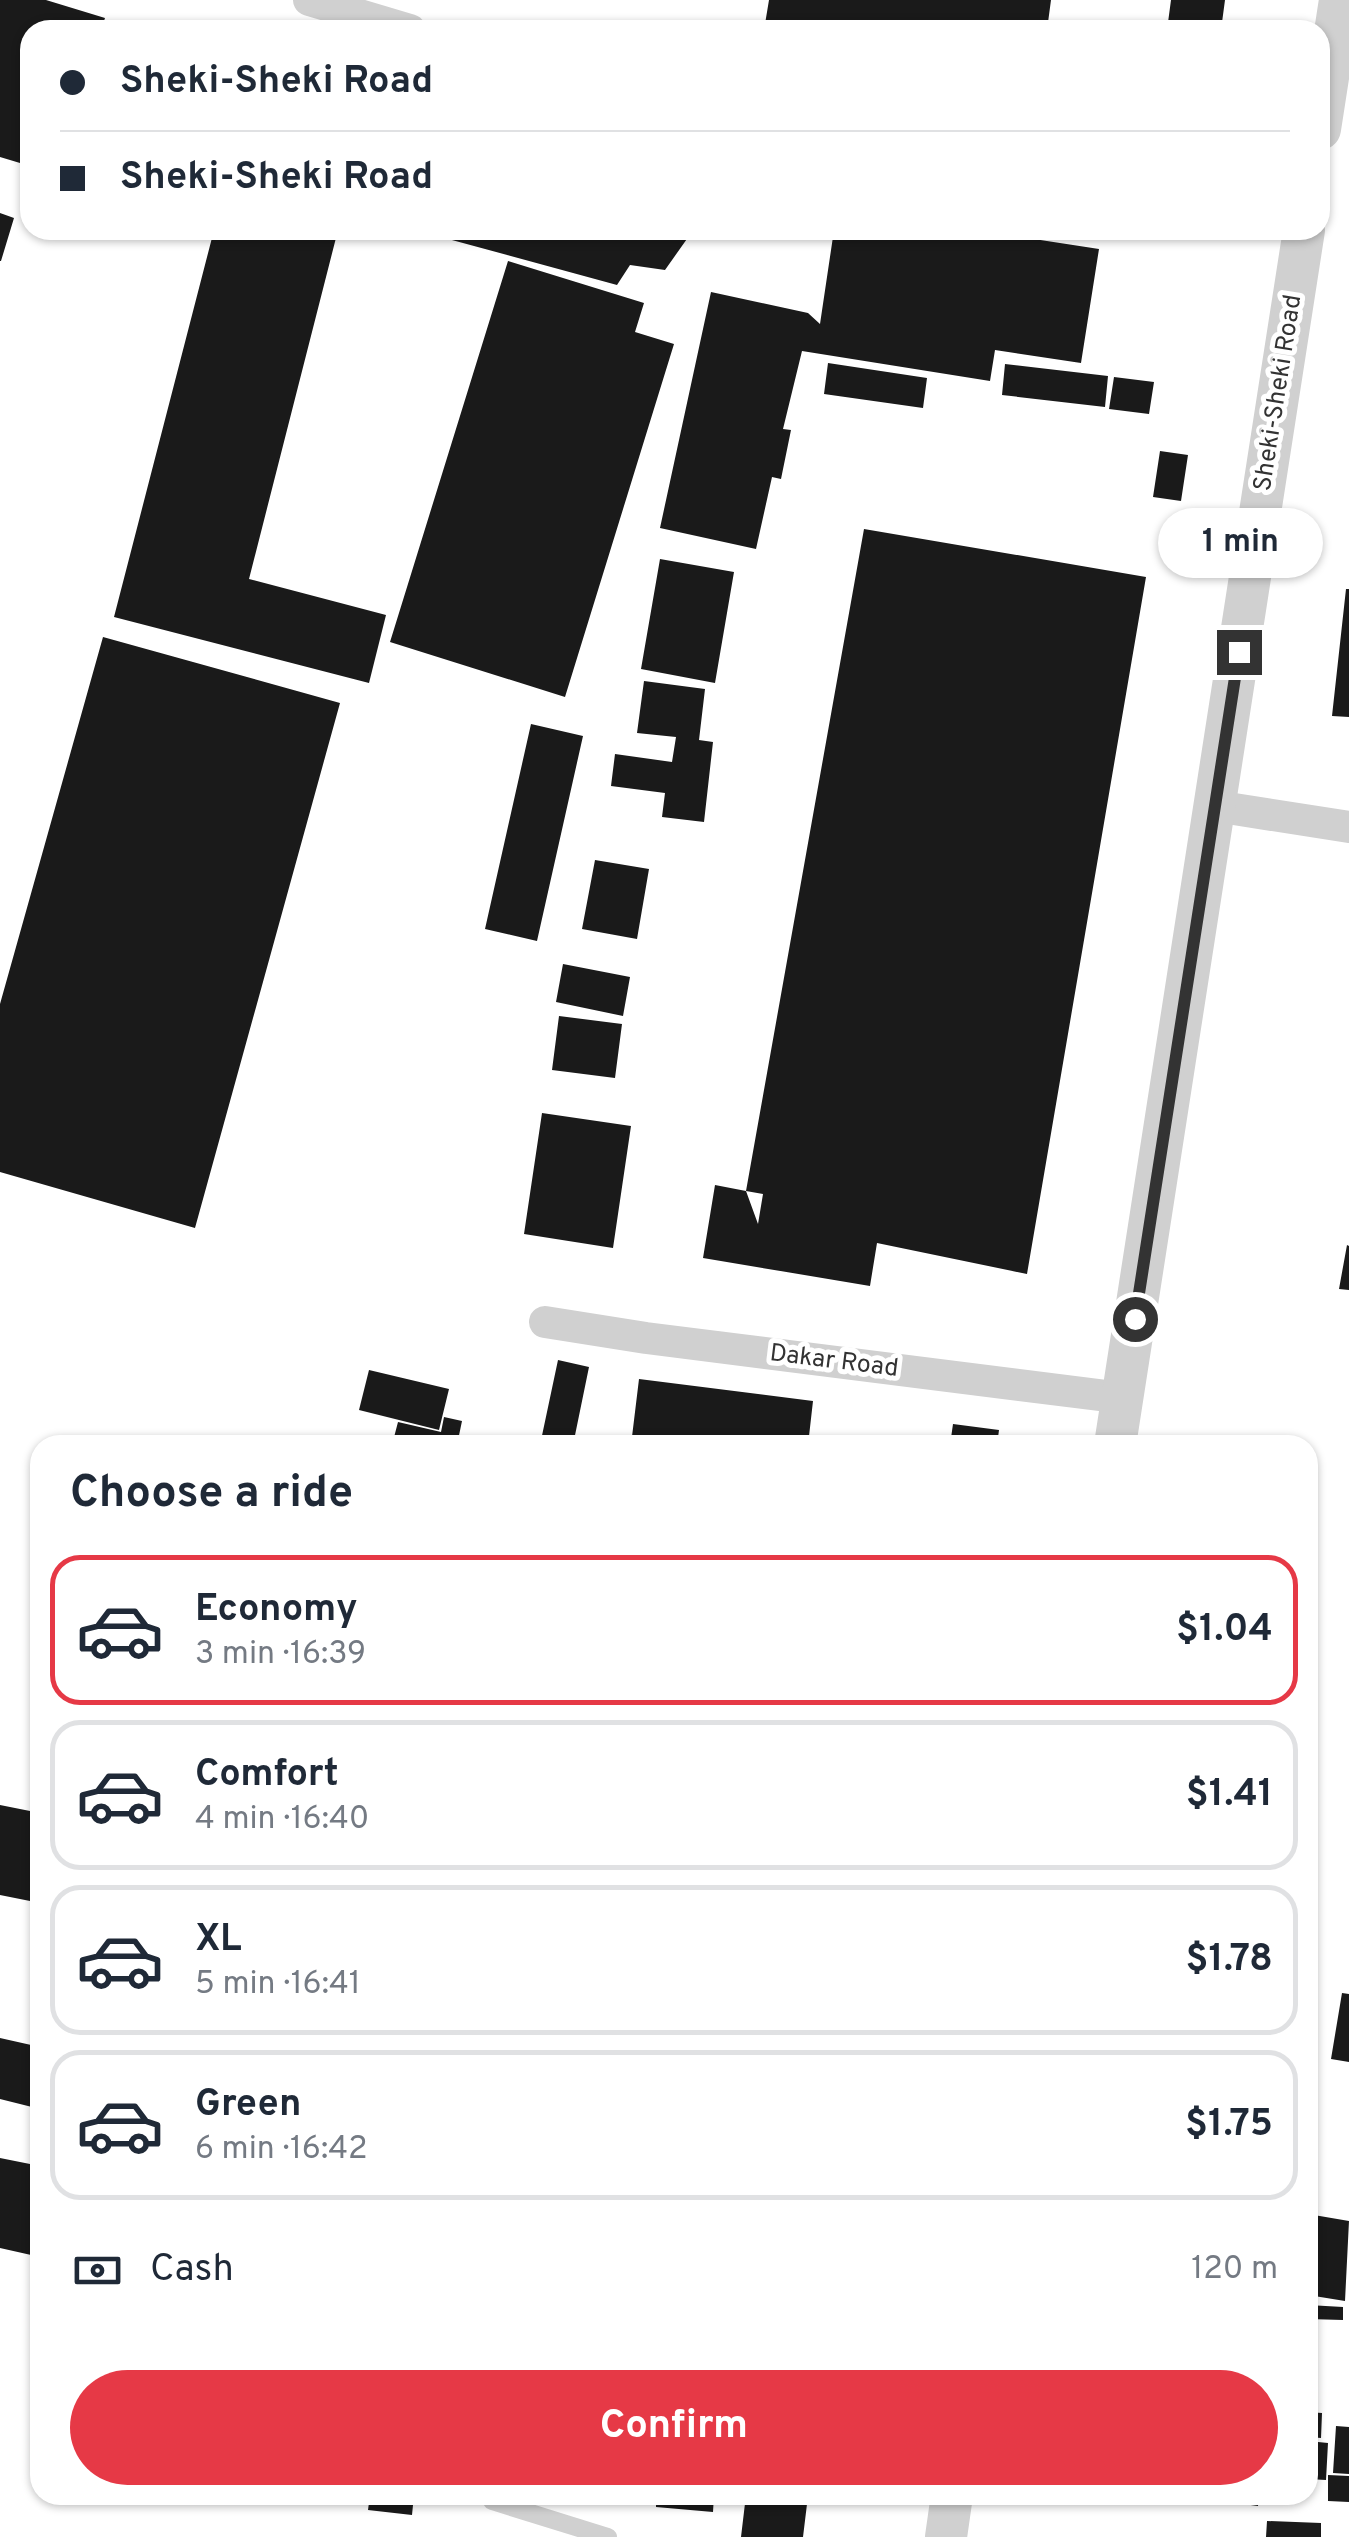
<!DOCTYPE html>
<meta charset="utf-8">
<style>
body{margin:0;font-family:Overpass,sans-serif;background:#f2f2f3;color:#1f2937;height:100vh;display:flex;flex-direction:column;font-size:38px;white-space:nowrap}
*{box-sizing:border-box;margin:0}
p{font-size:32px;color:#747a83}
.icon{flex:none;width:55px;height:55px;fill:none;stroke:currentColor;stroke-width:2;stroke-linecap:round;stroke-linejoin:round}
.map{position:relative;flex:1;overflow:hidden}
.details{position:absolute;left:30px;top:1435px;width:1288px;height:1070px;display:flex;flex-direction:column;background:#fff;border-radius:30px;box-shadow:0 2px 8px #0004}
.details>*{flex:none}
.hud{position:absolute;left:20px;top:20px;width:1310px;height:220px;border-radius:30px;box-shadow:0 2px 8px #0004;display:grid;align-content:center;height:220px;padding:0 40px;background:#fff}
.end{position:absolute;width:45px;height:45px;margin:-22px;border:12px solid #333;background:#fff;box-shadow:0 0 0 5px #fff}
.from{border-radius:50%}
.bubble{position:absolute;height:70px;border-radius:35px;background:#fff;box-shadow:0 2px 8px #0004;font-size:32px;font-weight:700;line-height:70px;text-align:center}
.hud b{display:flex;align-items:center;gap:35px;height:95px;font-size:38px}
.hud b+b{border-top:2px solid #e0e1e3}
.hud i{width:25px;height:25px;background:#1f2937}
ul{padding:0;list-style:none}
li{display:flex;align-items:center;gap:30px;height:150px;margin:0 20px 15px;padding:0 20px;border:5px solid #e0e1e3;border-radius:30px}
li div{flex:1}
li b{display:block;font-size:38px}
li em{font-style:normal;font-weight:700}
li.active{border-color:#e63946}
li>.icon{width:90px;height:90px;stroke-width:1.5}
h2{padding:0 40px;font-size:45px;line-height:120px}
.pay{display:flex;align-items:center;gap:25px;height:110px;padding:0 40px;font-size:38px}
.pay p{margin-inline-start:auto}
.button{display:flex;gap:20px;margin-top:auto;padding:20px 40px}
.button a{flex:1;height:115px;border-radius:60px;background:#e63946;color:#fff;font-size:40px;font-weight:700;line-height:115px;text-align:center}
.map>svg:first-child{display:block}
.building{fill:#1a1a1a}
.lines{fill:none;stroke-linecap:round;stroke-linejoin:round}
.service{stroke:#d0d0d0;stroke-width:18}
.minor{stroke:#d0d0d0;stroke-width:32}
.tertiary{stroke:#d0d0d0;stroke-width:42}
.route{stroke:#333;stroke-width:12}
.labels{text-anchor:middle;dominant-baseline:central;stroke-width:10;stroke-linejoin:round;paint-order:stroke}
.street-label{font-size:25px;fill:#333;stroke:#fff}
</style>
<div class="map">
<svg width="1349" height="2537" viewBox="0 0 1349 2537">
<rect width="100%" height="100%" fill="#fff"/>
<!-- building -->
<path class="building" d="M0,0H46L105,18L101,30H30V166L0,157Z
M769,0H1051L1047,30H764Z
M1171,0H1225L1221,30H1167Z
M0,213L14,218L1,261H0Z
M214,230H338L249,579L386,615L369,683L114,617Z
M415,230H672L689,236L665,270L630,265L617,285Z
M834,230H975L1099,249L1081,363L995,350L990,381L802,351L783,429L791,430L781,479L772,477L756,549L660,528L711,292L808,313L820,324Z
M508,261L644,303L635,332L674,344L565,697L390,642Z
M828,363L927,378L923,408L824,394Z
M1005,364L1108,376L1105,407L1002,395Z
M1114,377L1154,382L1149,414L1109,409Z
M1160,451L1188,455L1181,501L1153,497Z
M864,529L1146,577L1027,1274L877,1243L870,1286L703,1258L715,1185L746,1191L758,1224L763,1194L746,1191Z
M660,559L734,572L715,683L641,669Z
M1346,589H1349V717L1332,716Z
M103,637L340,703L195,1228L0,1172V1004Z
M644,681L705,689L699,740L713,742L704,822L662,817L665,793L611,786L615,754L672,762L676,737L637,733Z
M531,724L583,736L537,941L485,929Z
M595,860L649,869L637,939L582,929Z
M563,964L630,977L623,1016L556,1002Z
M559,1016L622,1024L615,1078L552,1070Z
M542,1113L631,1126L613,1248L524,1234Z
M1347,1245L1349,1246V1290L1339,1289Z
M558,1360L589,1367L573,1445H540Z
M369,1370L449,1389L439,1430L359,1410Z
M639,1379L813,1401L808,1445H631Z
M444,1417L462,1421L457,1445H392L398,1422L441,1432Z
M953,1424L999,1430L997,1445H950Z
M0,1805L40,1813V1903L0,1895Z
M1308,1874L1317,1875L1310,1920H1308Z
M1342,1993L1349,1994V2062L1331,2059Z
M0,2038L40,2047V2109L0,2099Z
M0,2158L40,2166V2257L0,2248Z
M1308,2214L1349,2221L1345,2301L1308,2295Z
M1308,2305L1343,2307V2320L1308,2319Z
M1308,2412L1322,2413L1321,2438L1308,2437Z
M1336,2426L1349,2427V2474L1333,2473Z
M1308,2441L1328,2443L1326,2480L1308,2479Z
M1328,2475L1349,2476V2502L1328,2501Z
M370,2495H414L412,2515L368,2510Z
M656,2495H714L713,2512L656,2507Z
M746,2495L807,2504L803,2537H741Z
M1177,2495H1259L1258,2506Z
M1267,2521L1321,2523V2537H1266Z"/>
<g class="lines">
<!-- service -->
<path class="service" d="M492,2501L608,2537"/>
<!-- minor -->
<path class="minor" d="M309,0L410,30
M1215,806L1349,827
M545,1322L646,1338L1123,1398"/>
<!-- tertiary -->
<path class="tertiary" d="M1320,129L1340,0
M1115,1445L1304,230
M946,2537L952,2495"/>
</g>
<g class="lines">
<!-- route -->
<path class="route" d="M1135,1319L1239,652"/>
</g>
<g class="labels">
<!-- street labels -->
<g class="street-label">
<text transform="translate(1279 393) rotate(-81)">Sheki-Sheki Road</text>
<text transform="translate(834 1362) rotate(7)">Dakar Road</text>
</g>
</g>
</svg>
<i class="end from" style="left:1135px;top:1319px"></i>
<i class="end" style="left:1239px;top:652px"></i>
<div class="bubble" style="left:1158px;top:508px;width:165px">1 min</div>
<div class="hud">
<b><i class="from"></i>Sheki-Sheki Road</b>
<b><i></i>Sheki-Sheki Road</b>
</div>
<section class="details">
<h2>Choose a ride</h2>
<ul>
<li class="active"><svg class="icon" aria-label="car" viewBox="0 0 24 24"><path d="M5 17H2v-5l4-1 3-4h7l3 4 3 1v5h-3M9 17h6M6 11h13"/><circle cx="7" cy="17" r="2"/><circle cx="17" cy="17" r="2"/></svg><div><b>Economy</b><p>3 min · 16:39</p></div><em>$1.04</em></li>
<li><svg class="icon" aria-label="car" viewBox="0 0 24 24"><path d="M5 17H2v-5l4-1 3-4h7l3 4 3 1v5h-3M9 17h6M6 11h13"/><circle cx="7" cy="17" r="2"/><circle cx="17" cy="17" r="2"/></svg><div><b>Comfort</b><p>4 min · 16:40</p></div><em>$1.41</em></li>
<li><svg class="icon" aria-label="car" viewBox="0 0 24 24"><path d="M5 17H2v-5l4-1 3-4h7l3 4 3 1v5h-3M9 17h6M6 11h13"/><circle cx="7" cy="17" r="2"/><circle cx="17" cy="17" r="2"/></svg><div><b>XL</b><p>5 min · 16:41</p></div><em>$1.78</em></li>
<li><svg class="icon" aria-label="car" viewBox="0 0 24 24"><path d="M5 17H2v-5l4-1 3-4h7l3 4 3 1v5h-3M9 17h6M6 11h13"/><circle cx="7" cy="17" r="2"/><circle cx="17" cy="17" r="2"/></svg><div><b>Green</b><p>6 min · 16:42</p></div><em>$1.75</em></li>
</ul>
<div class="pay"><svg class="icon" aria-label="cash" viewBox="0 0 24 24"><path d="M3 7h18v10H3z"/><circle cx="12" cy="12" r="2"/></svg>Cash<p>120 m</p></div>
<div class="button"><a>Confirm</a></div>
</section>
</div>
